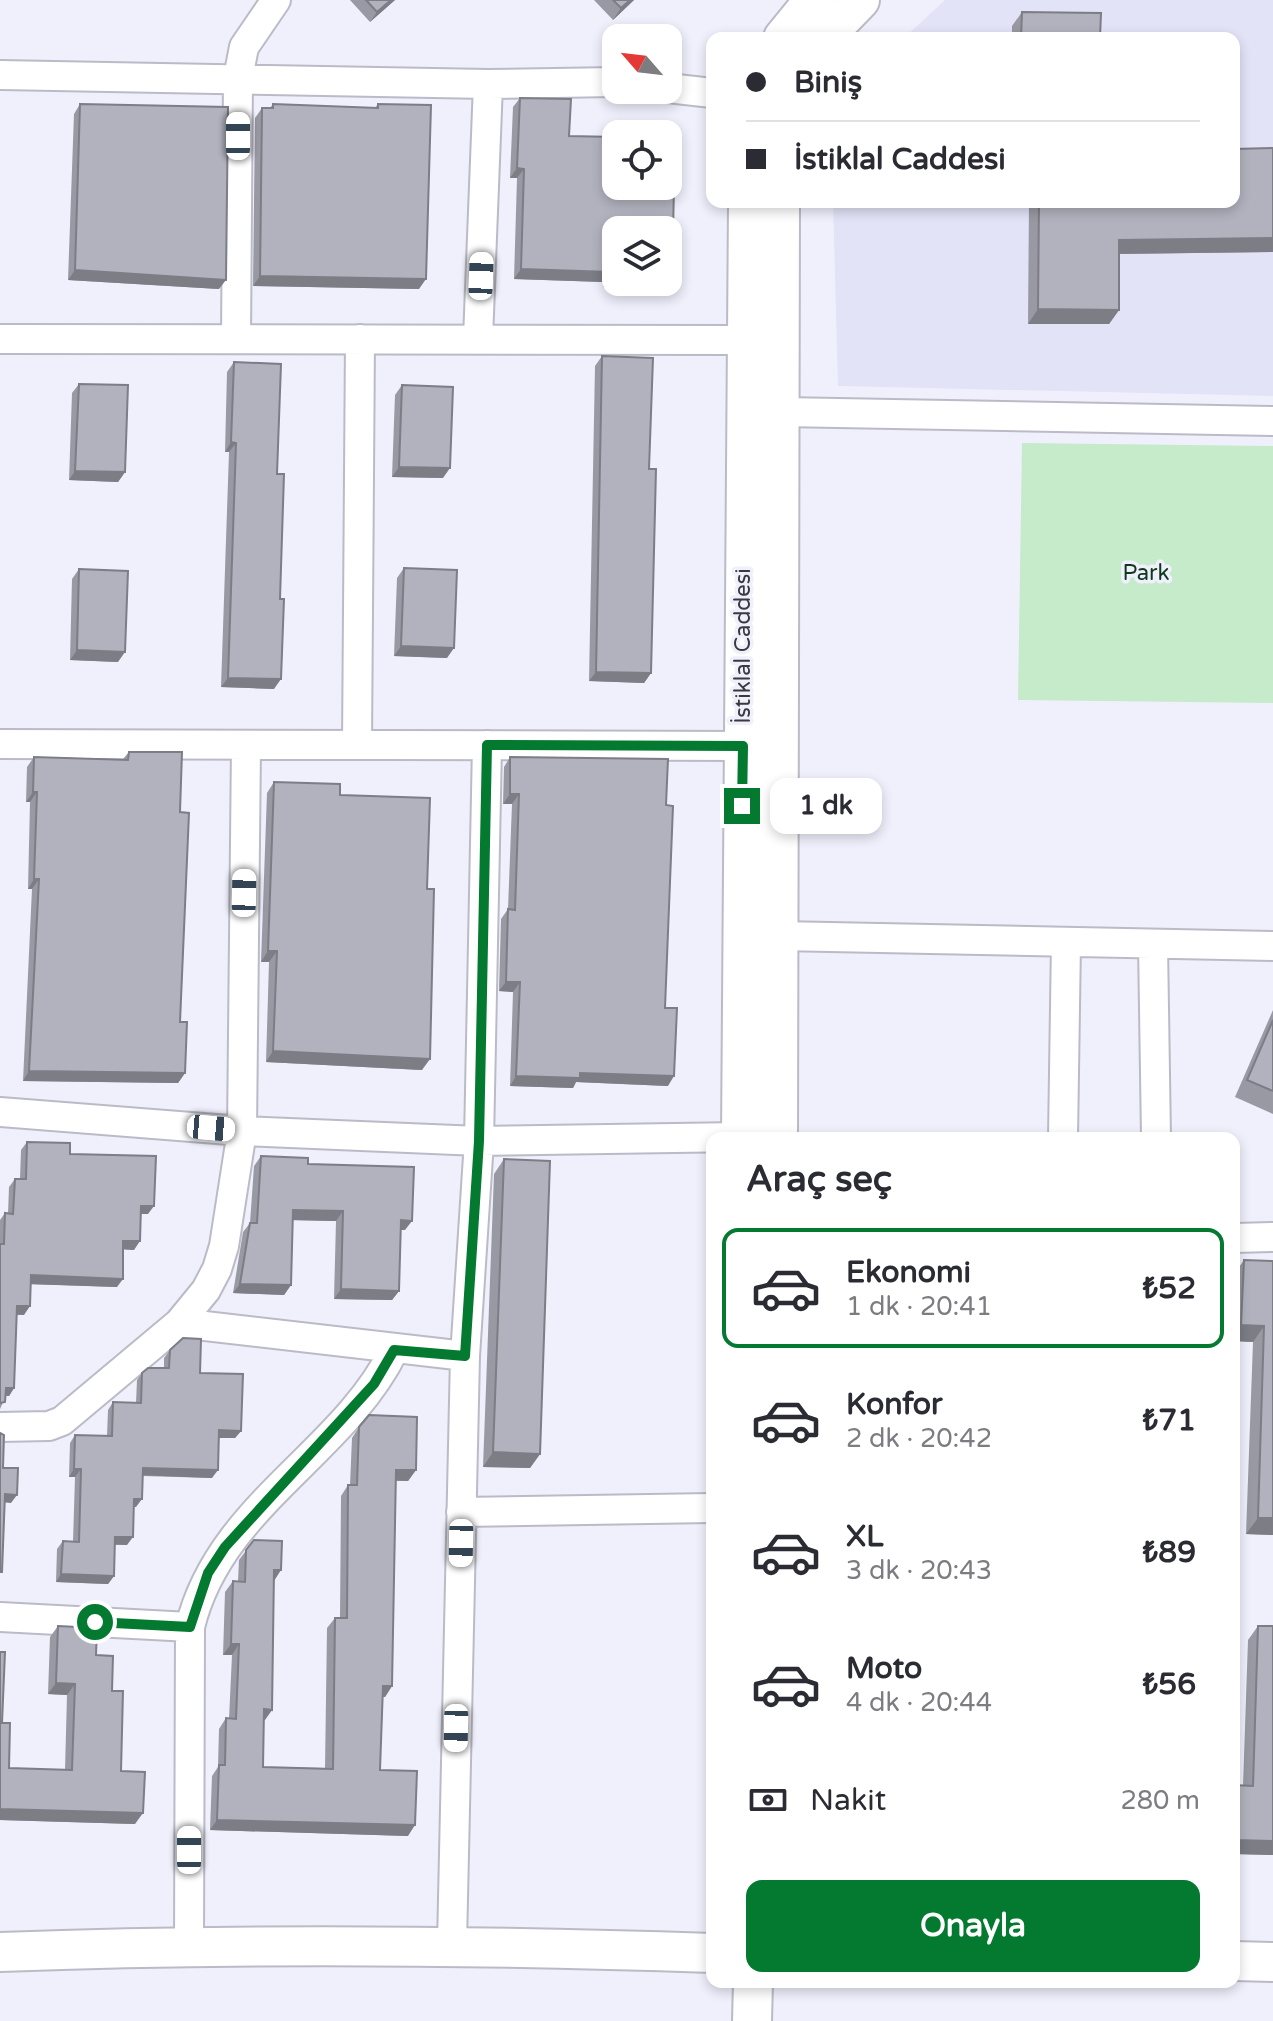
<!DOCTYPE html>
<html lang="tr">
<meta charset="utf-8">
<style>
body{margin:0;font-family:"Varela Round",sans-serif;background:#f2f2f3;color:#2b2b33;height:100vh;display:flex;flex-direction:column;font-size:30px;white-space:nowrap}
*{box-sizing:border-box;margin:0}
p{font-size:26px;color:#7c7c81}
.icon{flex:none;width:44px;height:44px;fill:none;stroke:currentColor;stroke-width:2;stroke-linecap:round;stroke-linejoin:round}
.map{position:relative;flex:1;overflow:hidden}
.side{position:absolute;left:706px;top:1132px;width:534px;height:856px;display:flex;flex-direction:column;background:#fff;border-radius:16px;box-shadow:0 4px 12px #0003}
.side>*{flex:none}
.banner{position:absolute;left:706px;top:32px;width:534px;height:176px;border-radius:16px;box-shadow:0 4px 12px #0003;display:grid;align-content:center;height:176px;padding:0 40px;background:#fff}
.needle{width:52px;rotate:298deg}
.buttons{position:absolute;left:602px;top:24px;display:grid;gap:16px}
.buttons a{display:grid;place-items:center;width:80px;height:80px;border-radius:16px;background:#fff;box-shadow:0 4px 12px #0003;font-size:40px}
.end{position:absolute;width:36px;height:36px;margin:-18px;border:10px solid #037a30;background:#fff;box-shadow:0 0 0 4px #fff}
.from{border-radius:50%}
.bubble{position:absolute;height:56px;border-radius:16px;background:#fff;box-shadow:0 4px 12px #0003;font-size:26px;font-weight:700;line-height:56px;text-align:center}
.car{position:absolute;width:24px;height:48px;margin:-24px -12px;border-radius:10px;box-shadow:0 0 6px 2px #0007;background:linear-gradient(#fff 24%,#345 0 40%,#fff 0 76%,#345 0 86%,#fff 0)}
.banner b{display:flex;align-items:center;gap:28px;height:76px;font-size:30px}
.banner b+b{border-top:2px solid #e1e1e2}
.banner i{width:20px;height:20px;background:#2b2b33}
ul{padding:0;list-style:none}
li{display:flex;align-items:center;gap:24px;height:120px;margin:0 16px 12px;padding:0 24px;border:4px solid transparent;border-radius:16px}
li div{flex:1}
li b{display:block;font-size:30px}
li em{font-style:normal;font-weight:700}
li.active{border-color:#037a30}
li>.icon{width:72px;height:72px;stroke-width:1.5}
h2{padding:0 40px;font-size:36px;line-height:96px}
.pay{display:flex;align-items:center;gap:20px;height:88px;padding:0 40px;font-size:30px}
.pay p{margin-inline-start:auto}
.primary-button{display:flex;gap:16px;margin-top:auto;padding:16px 40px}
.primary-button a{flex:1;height:92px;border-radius:16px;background:#037a30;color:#fff;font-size:32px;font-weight:700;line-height:92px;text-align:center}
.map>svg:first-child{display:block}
.built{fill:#e2e3f7}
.green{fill:#c5ebca}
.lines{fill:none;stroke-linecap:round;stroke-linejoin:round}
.street-casing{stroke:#babbc7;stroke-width:32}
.secondary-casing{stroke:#babbc7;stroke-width:42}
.street{stroke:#fff;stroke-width:28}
.secondary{stroke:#fff;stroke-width:38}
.wall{fill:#9899a3}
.shaded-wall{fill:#7c7d85}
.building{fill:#b1b2be;stroke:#7c7d85;stroke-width:2}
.route{stroke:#037a30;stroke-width:10}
.labels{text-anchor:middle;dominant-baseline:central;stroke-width:7;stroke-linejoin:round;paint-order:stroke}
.park-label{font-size:22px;fill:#0d3918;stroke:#f0f0fd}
.street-label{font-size:22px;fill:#39393e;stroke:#f0f0fd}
</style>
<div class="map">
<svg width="1273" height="2021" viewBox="0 0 1273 2021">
<rect width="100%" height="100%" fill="#f0f0fd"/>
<!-- built -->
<path class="built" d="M945,0H1273V396L838,386L833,202H1234V38H904Z"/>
<!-- green -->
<path class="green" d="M1022,443L1273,446V703L1018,700Z"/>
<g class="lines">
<!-- street casing -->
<g class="street-casing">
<path id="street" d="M0,75L488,84L616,82
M668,88L712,93
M0,339L746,340
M236,339L238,78L244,47L276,0
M478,339L488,84
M782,412L1273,421
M0,744L743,746
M357,745L360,339
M779,936L1273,946
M1153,944L1156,1138
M0,1112L242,1131L479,1141L741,1137
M1063,1138L1066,942
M1234,1238L1273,1237
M179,1323L206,1290L217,1269L224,1246L242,1131L246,745
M0,1427L49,1426L62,1421L179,1323L465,1356
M461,1512L712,1508
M0,1617L190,1627
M452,1944L465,1356L479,1141L487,745
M189,1945L190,1627C219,1506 343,1454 394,1350"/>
</g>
<!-- secondary casing -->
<g class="secondary-casing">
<path id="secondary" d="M783,38L814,0
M823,38L860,0
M741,1138L748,202
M778,1138L780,202
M0,1952C238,1943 474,1945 712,1953
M1234,1961L1273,1962
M752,2021L753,1982"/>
</g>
<!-- street -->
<use href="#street" class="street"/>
<!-- secondary -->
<use href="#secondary" class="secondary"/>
</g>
<!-- wall -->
<path class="wall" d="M350,0H395L370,22Z
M594,0H634L613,20Z
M1022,12L1100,38H1012V26Z
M520,98L569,136L665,290L603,287V282L514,279L517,178H510L513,107Z
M80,104L219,289L68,280L74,114Z
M273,104L375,108L378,104L419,289L253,286L255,118L262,108H270Z
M1273,148V252L1119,254V310L1109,324H1028L1029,202H1234Z
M602,356L649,469L651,673L644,683L589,681L595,366Z
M234,362L277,474L280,599L274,689L221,687L229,452H225L227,372Z
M79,384L125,472L118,482L69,480L72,393Z
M402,385L443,478L392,477L395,395Z
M404,568L447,658L394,656L397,578Z
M79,569L118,662L70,660L72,579Z
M129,752L180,812V1022L185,1073L178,1083L23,1081L32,889H28L30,802H26L27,767L34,757L123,759Z
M510,757L666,805L665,1008L668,1086L576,1082L573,1088L510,1086L513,992L499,991L501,919L508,909L512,804H503L504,767Z
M274,782L340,795L427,889L422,1070L266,1062L269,962H261L267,793Z
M1273,1010V1114L1235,1097Z
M27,1142L70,1154L148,1214H140L134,1250L123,1249L117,1287L30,1284L24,1315H17L14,1388L9,1396H6L0,1409V1220L5,1213L8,1214L9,1187L15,1179H20L21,1150Z
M261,1156L308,1164L405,1230H401L399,1291L392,1300L334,1299L336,1221L293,1220L291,1285L284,1295L233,1293L243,1232L250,1223L254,1166Z
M504,1159L540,1454L530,1468L483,1467L494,1174Z
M1244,1260L1273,1261V1535L1246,1534L1253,1342L1234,1341V1274Z
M170,1350L200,1373L241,1431L235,1438H219L212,1478L143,1476L136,1507H134L127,1545H115L114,1576L108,1584L56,1582L57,1549L63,1541L73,1542L75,1477H69L70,1443L75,1435L107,1436L108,1410L113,1402L136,1403L137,1380L142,1373L164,1368V1358Z
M359,1427L416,1470L408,1481H396L392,1686L385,1697L383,1696L380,1770L408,1836L210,1830L212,1776L218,1767L219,1729L226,1718L229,1719L232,1655H223L225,1592L233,1581H238L239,1560L254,1540L274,1581L272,1710L264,1720L263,1767L325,1768L327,1628L335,1618H340L341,1496L348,1485H350L352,1438Z
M58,1626L96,1655L112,1691L121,1771L135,1824L0,1820V1652L2,1723L9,1768L65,1770L67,1695L48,1694L50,1637Z
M1258,1626H1273V1855L1234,1854V1785L1243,1786L1248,1640Z"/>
<!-- shaded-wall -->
<path class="shaded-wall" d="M391,0H395L370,22L377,12Z
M630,0H634L613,20L621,8Z
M517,168L524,169L517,178H510Z
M1273,238V252L1109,254L1119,240Z
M521,269L610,272L603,282L514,279Z
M75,270L226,280L219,289L68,280Z
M260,276L426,279L419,289L253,286Z
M610,278H616V282H668V280H672L665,290L603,287Z
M1038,309L1119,310L1109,324H1028Z
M231,442L236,443L229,452H225Z
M399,467L450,468L443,478L392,477Z
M75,471L125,472L118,482L69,480Z
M401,646L454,648L447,658L394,656Z
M77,650L125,652L118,662L70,660Z
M596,672L651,673L644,683L589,681Z
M228,678L281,679L274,689L221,687Z
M33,792H37L30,802H26Z
M510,794H519L512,804H503Z
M34,879H39L32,889H28Z
M268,951H277L269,962H261Z
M506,982H520L513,992L499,991Z
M273,1051L430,1059L422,1070L266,1062Z
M29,1071L185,1073L178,1083L23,1081Z
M580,1073L674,1076L668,1086L576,1082L573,1088L510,1086L516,1076Z
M141,1206H154L148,1214H135Z
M293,1210L343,1211L336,1221L286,1220Z
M401,1220L412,1221L405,1230H395Z
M123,1241H140L134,1250L117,1249Z
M31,1275L123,1279L117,1287L25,1284Z
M240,1284L291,1285L284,1295L233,1293Z
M341,1289L399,1291L392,1300L334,1299Z
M17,1306H30L24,1315L11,1314Z
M1241,1325L1264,1326L1253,1342L1234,1341V1335Z
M6,1388H14L9,1396H0Z
M219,1430L241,1431L235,1438H214Z
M493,1452L540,1454L530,1468L483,1467Z
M143,1468L218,1470L212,1478L137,1475Z
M74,1469H81L75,1477H69Z
M396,1470H416L408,1481L388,1480Z
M5,1494L17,1495L11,1503L0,1502Z
M134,1499H142L136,1507H128Z
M1258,1518H1273V1535L1246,1534Z
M115,1537H133L127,1545L110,1544Z
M274,1570H281L274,1581Z
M61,1574L114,1576L108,1584L56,1582Z
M231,1644H239L232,1655H223Z
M56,1683L75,1684L67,1695L48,1694Z
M383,1686H392L385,1697L376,1696Z
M264,1709L272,1710L265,1720H256Z
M0,1809L143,1813L135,1824L0,1820Z
M217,1820L415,1825L408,1836L210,1830Z
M1234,1840L1273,1841V1855L1234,1854Z"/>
<!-- building -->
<path class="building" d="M366,0H391L377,12Z
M613,0H630L621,8Z
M1022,12L1101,13L1100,38H1021Z
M520,98L571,99L569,136L616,137V186H668V139H675L672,280H668V230H616V278H610V272L521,269L524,169L517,168Z
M80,104L228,107L226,280L75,270Z
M273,104L378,108V104L431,105L426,279L260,276L262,108H273Z
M1273,148V238L1119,240V310L1038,309L1039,202H1234V149Z
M602,356L653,358L649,469H656L651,673L596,672Z
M234,362L281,364L277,474H284L280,599H284L281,679L228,678L236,443L231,442Z
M79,384L128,385L125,472L75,471Z
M402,385L453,387L450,468L399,467Z
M404,568L457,570L454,648L401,646Z
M79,569L128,571L125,652L77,650Z
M129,752H182L180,812L189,813L180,1022H187L185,1073L29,1071L39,879H34L37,792H33L34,757L128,760Z
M510,757L668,759L666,805L673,806L665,1008H677L674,1076L580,1073V1078L516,1076L520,982H506L508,909L515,910L519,794H510Z
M274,782L340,784V795L430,798L427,889H434L430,1059L273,1051L277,951H268Z
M1273,1020V1091L1247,1080Z
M27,1142L70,1143V1154L156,1156L154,1206H141L140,1241H123V1279L31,1275L30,1306H17L14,1388H6L5,1402L0,1403V1244H4L5,1213L13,1214L15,1179H26Z
M261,1156L308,1158V1164L414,1167L412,1221L401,1220L399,1291L341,1289L343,1211L293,1210L291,1285L240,1284L250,1223H257Z
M504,1159L550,1161L540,1454L493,1452Z
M1244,1260L1273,1261V1518H1258L1264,1326L1241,1325Z
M183,1338L201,1339L200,1373L243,1374L241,1431L219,1430L218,1470L143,1468L142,1499H134L133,1537H115L114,1576L61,1574L63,1541L79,1542L81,1469H74L75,1435L112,1436L113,1402L141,1403L142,1373L148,1368H169L170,1350Z
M369,1415L417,1417L416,1470H396L392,1686H383L380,1770L417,1771L415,1825L217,1820L219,1765H225L226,1718L236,1719L239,1644H231L233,1581L245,1582L246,1550L254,1540L282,1541L281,1570H274L272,1710L264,1709L263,1767L333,1769L335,1618H347L348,1485H357L359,1427Z
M0,1433L4,1435L3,1468H18L17,1495L5,1494L2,1572H0Z
M58,1626L97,1628L96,1655L113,1656L112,1691H123L121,1771L145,1772L143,1813L0,1809V1652H5L2,1723H10L9,1768L72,1770L75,1684L56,1683Z
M1258,1626H1273V1841L1234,1840V1785L1253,1786Z"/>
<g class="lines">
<!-- route -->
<path class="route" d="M95,1622L190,1627L208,1573L225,1547L374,1384L394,1350L465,1356L479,1141L487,745L743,746L742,806"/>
</g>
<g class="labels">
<!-- park labels -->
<g class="park-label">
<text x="1146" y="573">Park</text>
</g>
<!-- street labels -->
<g class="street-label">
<text transform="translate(743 646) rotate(-90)">İstiklal Caddesi</text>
</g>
</g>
</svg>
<div class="buttons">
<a><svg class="needle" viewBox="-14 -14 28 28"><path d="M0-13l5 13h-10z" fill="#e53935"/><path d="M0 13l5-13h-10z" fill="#7c7c81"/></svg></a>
<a><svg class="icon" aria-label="locate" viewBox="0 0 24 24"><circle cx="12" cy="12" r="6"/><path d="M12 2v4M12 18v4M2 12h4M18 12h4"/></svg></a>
<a><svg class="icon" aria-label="layers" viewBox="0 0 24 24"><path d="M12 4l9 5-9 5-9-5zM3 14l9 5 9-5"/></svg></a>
</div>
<i class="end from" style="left:95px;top:1622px"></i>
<i class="end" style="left:742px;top:806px"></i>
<div class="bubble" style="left:770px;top:778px;width:112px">1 dk</div>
<i class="car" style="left:238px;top:136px;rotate:0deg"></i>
<i class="car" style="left:481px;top:276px;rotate:2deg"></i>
<i class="car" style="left:244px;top:893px;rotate:1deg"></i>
<i class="car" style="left:211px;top:1128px;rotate:95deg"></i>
<i class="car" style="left:461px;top:1543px;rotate:181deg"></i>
<i class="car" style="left:456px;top:1728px;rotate:181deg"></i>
<i class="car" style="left:189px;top:1850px;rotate:0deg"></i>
<div class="banner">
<b><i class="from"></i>Biniş</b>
<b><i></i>İstiklal Caddesi</b>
</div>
<section class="side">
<h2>Araç seç</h2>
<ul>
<li class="active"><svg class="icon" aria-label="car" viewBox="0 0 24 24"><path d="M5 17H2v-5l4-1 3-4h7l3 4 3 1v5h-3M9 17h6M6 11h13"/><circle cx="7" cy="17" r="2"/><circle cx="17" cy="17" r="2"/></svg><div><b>Ekonomi</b><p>1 dk · 20:41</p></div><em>₺52</em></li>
<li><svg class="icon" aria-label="car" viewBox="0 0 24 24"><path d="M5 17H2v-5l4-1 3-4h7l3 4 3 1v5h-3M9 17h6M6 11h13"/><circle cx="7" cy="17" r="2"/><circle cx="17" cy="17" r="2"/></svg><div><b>Konfor</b><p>2 dk · 20:42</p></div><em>₺71</em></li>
<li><svg class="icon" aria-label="car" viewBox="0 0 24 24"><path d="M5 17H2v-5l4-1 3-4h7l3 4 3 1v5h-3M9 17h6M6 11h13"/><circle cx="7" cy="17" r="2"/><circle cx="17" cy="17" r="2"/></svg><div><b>XL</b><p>3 dk · 20:43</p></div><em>₺89</em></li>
<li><svg class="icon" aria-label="car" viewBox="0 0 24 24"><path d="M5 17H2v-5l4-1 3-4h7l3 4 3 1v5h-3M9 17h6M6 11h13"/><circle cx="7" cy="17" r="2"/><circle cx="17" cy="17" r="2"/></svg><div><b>Moto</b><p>4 dk · 20:44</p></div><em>₺56</em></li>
</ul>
<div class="pay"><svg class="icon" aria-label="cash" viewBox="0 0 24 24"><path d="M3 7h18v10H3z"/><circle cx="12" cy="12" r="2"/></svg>Nakit<p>280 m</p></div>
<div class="primary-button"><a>Onayla</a></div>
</section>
</div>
